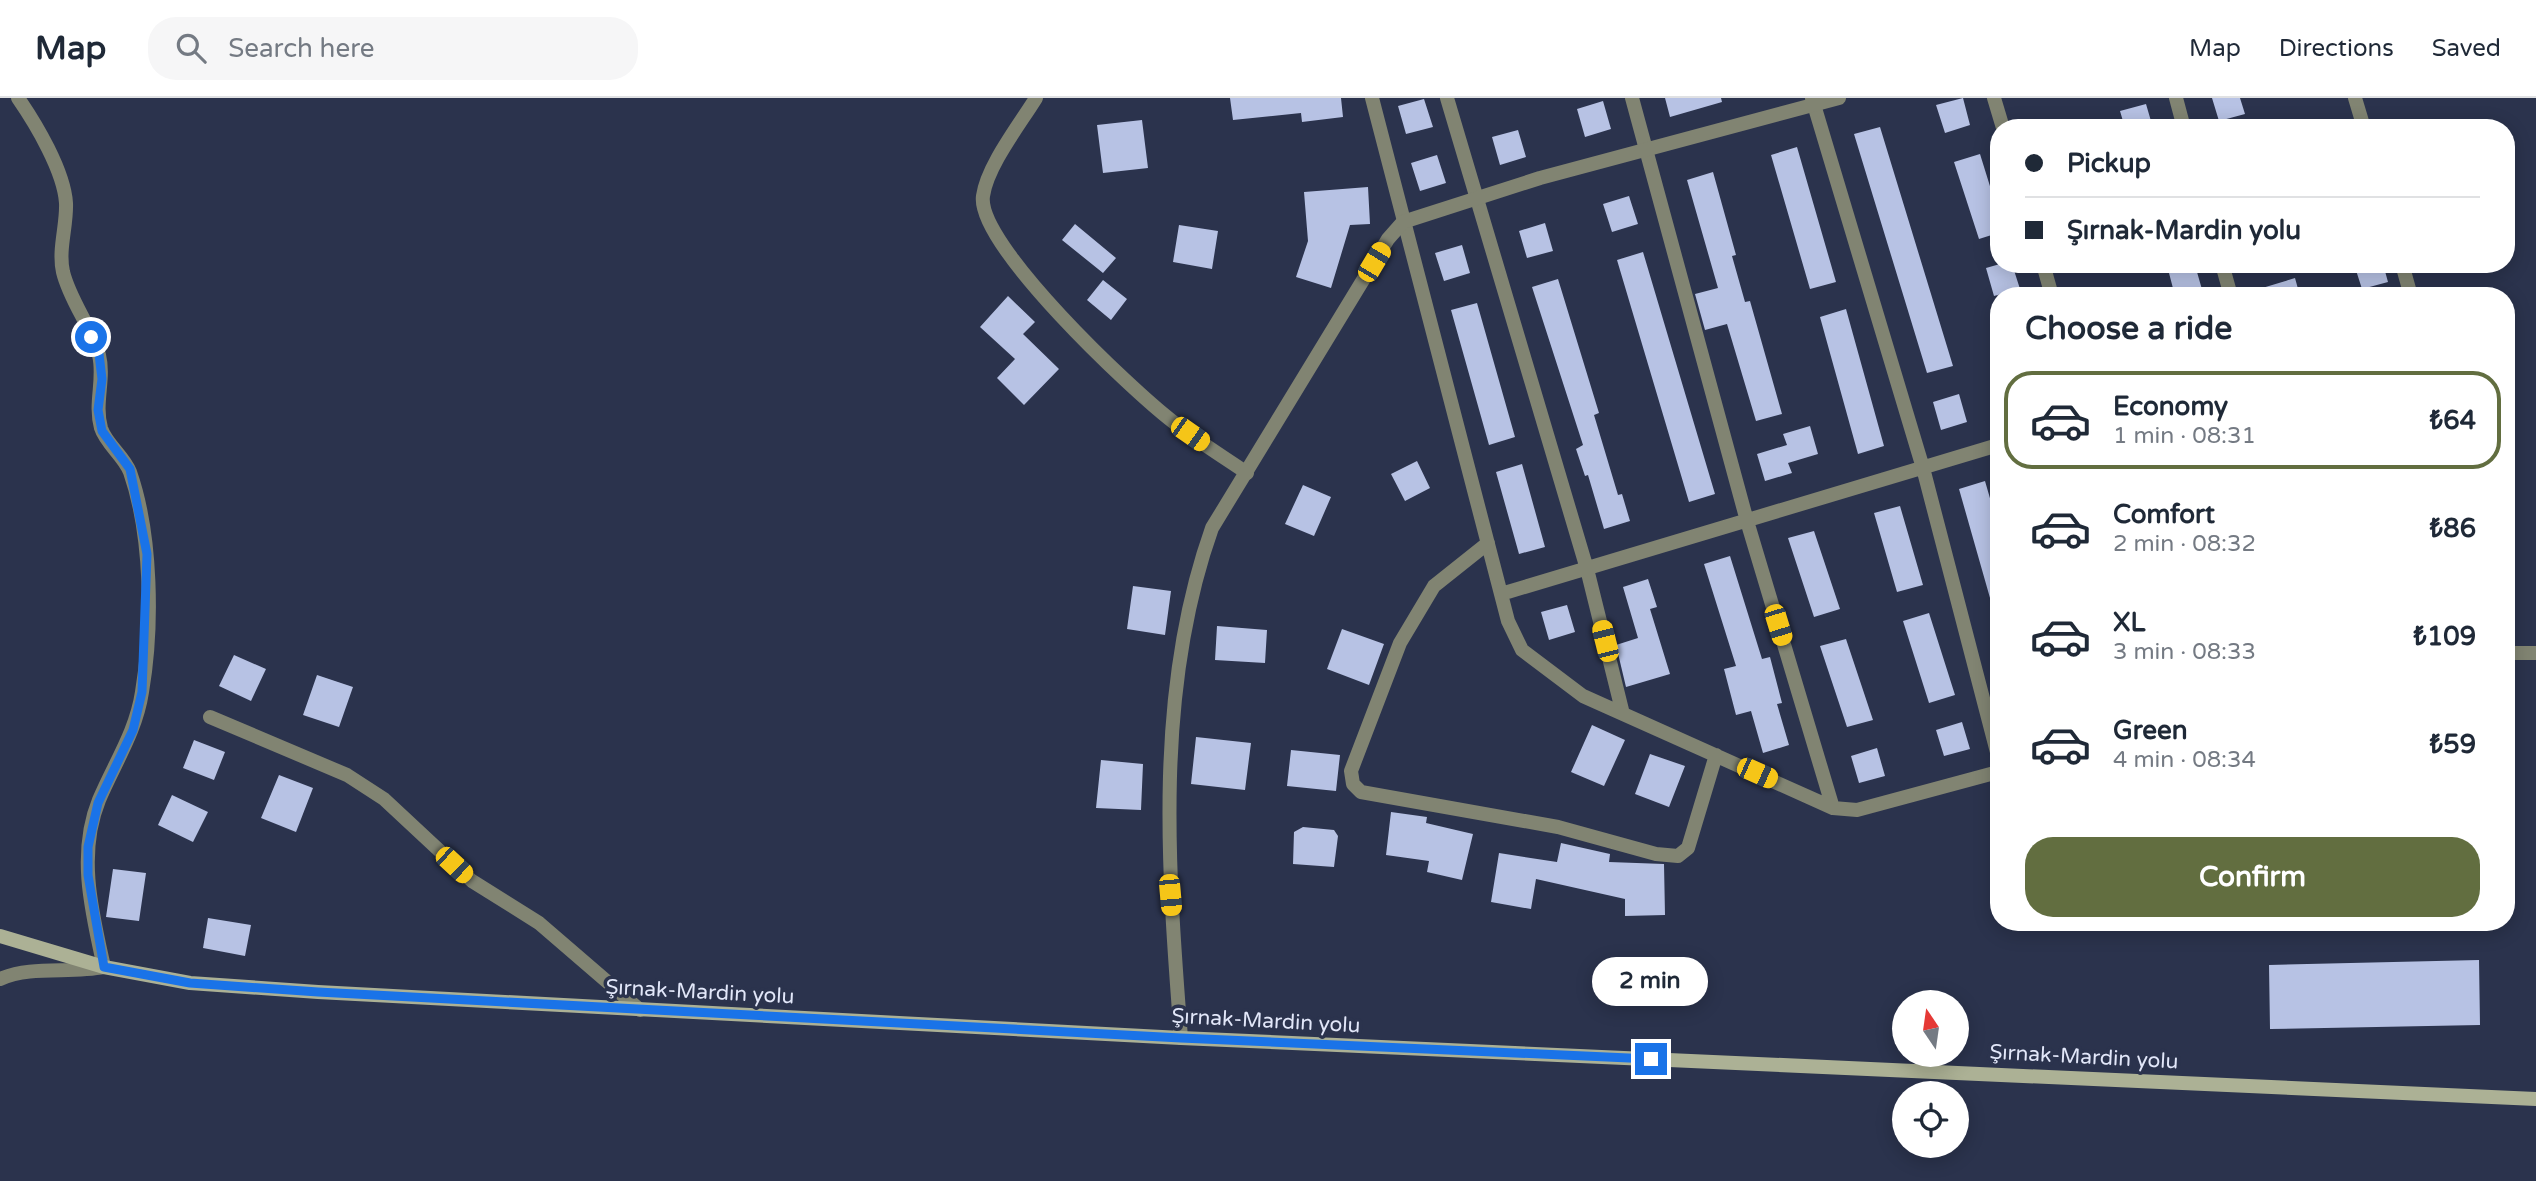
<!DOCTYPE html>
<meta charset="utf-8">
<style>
body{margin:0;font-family:"Varela Round",sans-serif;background:#f6f6f7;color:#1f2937;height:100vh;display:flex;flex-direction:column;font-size:26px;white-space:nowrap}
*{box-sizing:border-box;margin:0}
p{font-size:23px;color:#747a83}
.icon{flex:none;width:38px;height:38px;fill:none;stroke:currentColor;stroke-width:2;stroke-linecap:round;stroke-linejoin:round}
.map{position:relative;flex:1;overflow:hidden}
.panel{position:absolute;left:1990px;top:189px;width:525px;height:644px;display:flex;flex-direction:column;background:#fff;border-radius:28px;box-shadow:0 4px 18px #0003}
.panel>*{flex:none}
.banner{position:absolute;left:1990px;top:21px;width:525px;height:154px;border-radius:28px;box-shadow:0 4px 18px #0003;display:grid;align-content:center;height:154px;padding:0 35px;background:#fff}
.needle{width:46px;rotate:347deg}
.tools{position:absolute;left:1892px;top:892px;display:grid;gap:14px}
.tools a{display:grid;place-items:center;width:77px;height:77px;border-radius:50%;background:#fff;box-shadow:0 4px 18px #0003;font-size:35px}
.end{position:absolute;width:32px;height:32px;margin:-16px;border:9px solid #1a73e8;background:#fff;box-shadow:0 0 0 4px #fff}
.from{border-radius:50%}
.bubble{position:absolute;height:49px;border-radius:24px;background:#fff;box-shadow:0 4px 18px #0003;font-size:23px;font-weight:800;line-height:49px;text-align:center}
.car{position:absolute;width:21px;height:42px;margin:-21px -10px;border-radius:9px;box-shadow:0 0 5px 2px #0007;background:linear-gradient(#f5c518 24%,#345 0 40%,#f5c518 0 76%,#345 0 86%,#f5c518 0)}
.banner b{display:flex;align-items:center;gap:24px;height:66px;font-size:26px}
.banner b+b{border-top:2px solid #e0e1e3}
.banner i{width:18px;height:18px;background:#1f2937}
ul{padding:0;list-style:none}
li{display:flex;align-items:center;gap:21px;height:98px;margin:0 14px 10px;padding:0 21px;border:4px solid transparent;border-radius:28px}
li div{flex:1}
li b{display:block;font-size:26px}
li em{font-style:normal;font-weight:800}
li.on{border-color:#626e40}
li>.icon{width:63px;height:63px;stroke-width:1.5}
h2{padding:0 35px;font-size:32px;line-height:84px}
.button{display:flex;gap:14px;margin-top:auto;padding:14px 35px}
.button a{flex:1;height:80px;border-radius:28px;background:#626e40;color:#fff;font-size:28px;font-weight:800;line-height:80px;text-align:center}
header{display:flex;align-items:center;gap:42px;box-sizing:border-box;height:98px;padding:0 35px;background:#fff;border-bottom:2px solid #e0e1e3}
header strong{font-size:33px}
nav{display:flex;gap:38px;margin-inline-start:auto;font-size:24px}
.search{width:490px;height:63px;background:#f6f6f7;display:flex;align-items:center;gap:18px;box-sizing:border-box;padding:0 24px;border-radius:28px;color:#747a83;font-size:26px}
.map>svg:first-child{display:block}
.building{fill:#b7c2e4}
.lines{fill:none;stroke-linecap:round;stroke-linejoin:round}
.minor{stroke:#818472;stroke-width:14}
.tertiary{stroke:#818472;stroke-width:14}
.secondary{stroke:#acb195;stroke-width:14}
.route{stroke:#1a73e8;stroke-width:9}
.labels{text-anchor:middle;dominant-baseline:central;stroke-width:7;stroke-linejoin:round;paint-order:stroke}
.street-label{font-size:21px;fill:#e2e7f9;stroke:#2b334d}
</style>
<header>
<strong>Map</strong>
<div class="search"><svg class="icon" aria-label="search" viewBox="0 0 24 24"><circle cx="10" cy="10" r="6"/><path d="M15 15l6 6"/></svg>Search here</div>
<nav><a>Map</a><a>Directions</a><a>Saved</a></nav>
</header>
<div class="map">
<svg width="2536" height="1083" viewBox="0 0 2536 1083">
<rect width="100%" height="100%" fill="#2b334d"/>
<!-- building -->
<path class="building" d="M1230,0H1341L1343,19L1302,24L1301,15L1233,22Z
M1665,0H1721L1722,4L1670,19Z
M1963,0L1970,27L1945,35L1936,7Z
M2212,0H2240L2245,16L2219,23Z
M1424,1L1433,29L1406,36L1398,8Z
M1603,3L1611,31L1585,39L1577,11Z
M2146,6L2153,30H2125L2120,13Z
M1142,22L1148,70L1103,75L1097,27Z
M1880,29L1953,268L1927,275L1854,36Z
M1518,32L1526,59L1500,67L1492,39Z
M1797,49L1836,184L1810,191L1771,57Z
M1980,56L1998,114V135L1979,141L1954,64Z
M1437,57L1446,85L1420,93L1411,65Z
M1713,74L1736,157L1732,158L1745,204L1750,203L1782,316L1756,323L1727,226L1705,232L1695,196L1718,190L1687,82Z
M1368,89L1370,126L1350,127L1331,190L1296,179L1308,143L1304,94Z
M1629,98L1638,126L1612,134L1603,106Z
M1545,125L1553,153L1527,160L1519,133Z
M1075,126L1116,160L1103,175L1062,142Z
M1179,127L1218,133L1212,171L1173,164Z
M1462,147L1470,175L1444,183L1435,155Z
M1643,154L1715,396L1689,404L1617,162Z
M2000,166H2012L2020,191L1994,198L1986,170Z
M2354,166H2383L2388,184L2362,191Z
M2195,167L2203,195L2175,198L2169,175Z
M2295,180L2300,198H2250L2249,194Z
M1558,181L1599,315L1594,317L1618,397L1622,396L1630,423L1604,431L1588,377L1585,378L1576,351L1583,347L1532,189Z
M1103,182L1127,201L1111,222L1087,202Z
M1008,198L1035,224L1023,236L1059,271L1024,307L997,280L1015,261L980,229Z
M1477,205L1515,339L1489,347L1451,212Z
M1846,211L1884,348L1858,356L1820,219Z
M1959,296L1967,324L1941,332L1933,304Z
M1810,328L1818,356L1788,365L1792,375L1765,383L1757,356L1787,347L1783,336Z
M1417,363L1430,390L1405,403L1391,376Z
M1522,366L1545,449L1519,456L1496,374Z
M1985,383L1998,428V514H1994L1959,391Z
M1303,387L1331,399L1314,438L1285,426Z
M1900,408L1923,487L1897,494L1874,415Z
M1814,433L1840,511L1814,519L1788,440Z
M1730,458L1762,561L1770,559L1782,605L1777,606L1789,647L1763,655L1751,613L1736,617L1724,571L1736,568L1704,466Z
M1648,481L1657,509L1650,511L1670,576L1626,589L1616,547L1638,540L1623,489Z
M1133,488L1171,493L1165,537L1127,531Z
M1567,507L1575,534L1549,542L1541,514Z
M1929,515L1955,597L1929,605L1903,523Z
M1217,528L1267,532L1265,565L1215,562Z
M1342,531L1384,546L1369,587L1327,571Z
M1846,541L1873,622L1847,629L1820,548Z
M234,557L266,571L251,603L219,588Z
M317,577L353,589L339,629L303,617Z
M1962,624L1970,651L1944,658L1936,632Z
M1592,627L1625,642L1604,688L1571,674Z
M1196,639L1251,645L1245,692L1191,686Z
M194,642L225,654L214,682L183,670Z
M1877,650L1885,678L1859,685L1851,658Z
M1291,652L1340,657L1336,693L1287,688Z
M1650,656L1685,668L1669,709L1635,696Z
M1101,662L1143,666L1141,712L1096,710Z
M279,677L313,690L296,734L261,720Z
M172,697L208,714L193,744L158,727Z
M1391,714L1427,719L1426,725L1473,736L1462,782L1427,774L1429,763L1386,757Z
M1303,729L1334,732L1338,738L1334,769L1293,766L1294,734Z
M1561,745L1610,756L1609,764L1664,766L1665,817L1625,818V801L1536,781L1531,811L1491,804L1499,755L1557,764Z
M113,771L146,775L139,823L106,819Z
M208,820L251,827L245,858L203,850Z
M2479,862L2480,927L2270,931L2269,867Z"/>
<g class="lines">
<!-- minor -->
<path class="minor" d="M1036,0C1020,26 987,68 983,98C976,146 1133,293 1172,323C1196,342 1222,358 1247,375
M1372,0L1508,523L1522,552L1583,598L1833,710L1857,712L1998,674
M1447,0L1587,471L1623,616
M1632,0L1747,423L1833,710
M1812,0L1923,370L1998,658
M1994,0L2003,30
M2176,0L2184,30
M2355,0L2364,30
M2043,166L2052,198
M2222,166L2231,198
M2402,166L2411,198
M1488,445L1434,488L1400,545L1351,673L1353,686L1361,694L1558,729L1656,756L1678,758L1688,750L1716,657
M1501,496L1998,347
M2506,555H2536
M210,619L347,677L384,701L472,783L539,825L640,912
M0,881C32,867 70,876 104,869C92,815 77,756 99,702C114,666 136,634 142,594C153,529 152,437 130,374C124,358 106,346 101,330C94,305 105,281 99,257C91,228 70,203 63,174C58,151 67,128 66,105C64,73 36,26 18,0"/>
<!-- tertiary -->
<path class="tertiary" d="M1181,940C1168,771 1154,593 1212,430L1388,141L1403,124L1540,80L1839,0"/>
<!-- secondary -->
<path class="secondary" d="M0,838L104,869L190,885L318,894L1181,940L2536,1001"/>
</g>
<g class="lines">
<!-- route -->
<path class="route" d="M91,239L99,256L102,281L98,312L102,333L130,371L147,456L142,594L133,632L98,705L88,749V777L104,869L190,885L318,894L1181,940L1651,961"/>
</g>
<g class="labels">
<!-- street labels -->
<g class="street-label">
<text transform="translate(700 894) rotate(3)">Şırnak-Mardin yolu</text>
<text transform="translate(1266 923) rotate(3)">Şırnak-Mardin yolu</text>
<text transform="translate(2084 959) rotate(3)">Şırnak-Mardin yolu</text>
</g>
</g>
</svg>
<div class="tools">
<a><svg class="needle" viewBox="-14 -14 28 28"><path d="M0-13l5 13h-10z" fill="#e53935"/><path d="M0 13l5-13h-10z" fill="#747a83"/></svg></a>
<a><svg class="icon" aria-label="locate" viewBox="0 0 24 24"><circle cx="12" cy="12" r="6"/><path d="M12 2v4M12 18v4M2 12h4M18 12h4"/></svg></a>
</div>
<i class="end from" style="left:91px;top:239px"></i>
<i class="end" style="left:1651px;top:961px"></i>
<div class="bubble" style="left:1592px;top:859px;width:116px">2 min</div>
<i class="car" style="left:1374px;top:164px;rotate:31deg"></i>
<i class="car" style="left:1190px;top:336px;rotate:125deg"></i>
<i class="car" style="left:1778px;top:527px;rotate:163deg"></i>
<i class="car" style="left:1605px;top:543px;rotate:346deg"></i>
<i class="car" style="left:1757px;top:675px;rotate:114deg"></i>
<i class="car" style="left:454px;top:767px;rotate:133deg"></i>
<i class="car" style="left:1170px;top:797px;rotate:175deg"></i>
<div class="banner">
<b><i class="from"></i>Pickup</b>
<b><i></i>Şırnak-Mardin yolu</b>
</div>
<section class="panel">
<h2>Choose a ride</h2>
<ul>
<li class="on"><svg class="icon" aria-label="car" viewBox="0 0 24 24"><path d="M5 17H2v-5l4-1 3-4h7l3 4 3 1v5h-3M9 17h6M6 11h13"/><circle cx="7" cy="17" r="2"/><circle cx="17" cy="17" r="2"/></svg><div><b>Economy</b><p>1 min · 08:31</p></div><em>₺64</em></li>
<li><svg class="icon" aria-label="car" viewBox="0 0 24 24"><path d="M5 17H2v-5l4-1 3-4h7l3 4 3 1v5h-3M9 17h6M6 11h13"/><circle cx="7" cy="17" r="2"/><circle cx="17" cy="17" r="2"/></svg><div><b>Comfort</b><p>2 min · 08:32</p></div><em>₺86</em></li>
<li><svg class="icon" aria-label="car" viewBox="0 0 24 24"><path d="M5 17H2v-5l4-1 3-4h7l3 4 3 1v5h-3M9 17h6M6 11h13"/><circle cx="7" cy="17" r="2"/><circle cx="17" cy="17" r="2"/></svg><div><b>XL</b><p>3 min · 08:33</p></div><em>₺109</em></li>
<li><svg class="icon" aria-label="car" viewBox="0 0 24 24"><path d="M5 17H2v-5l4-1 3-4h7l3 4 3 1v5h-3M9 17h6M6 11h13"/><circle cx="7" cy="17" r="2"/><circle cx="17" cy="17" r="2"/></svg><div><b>Green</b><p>4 min · 08:34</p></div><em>₺59</em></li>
</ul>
<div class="button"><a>Confirm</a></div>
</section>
</div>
